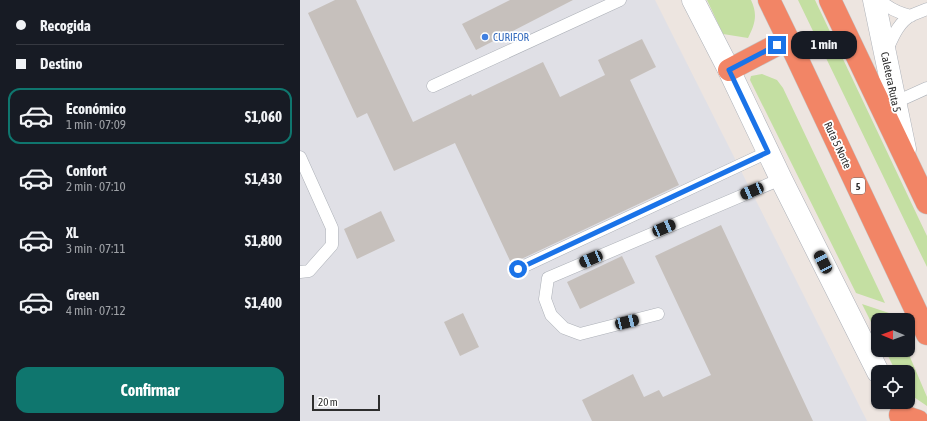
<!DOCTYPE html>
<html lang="es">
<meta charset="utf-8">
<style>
body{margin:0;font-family:"Asap Condensed",sans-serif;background:#242831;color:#f1f3f6;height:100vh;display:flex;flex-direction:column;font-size:15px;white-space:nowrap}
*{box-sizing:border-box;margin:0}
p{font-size:13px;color:#9ea1a6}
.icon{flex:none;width:22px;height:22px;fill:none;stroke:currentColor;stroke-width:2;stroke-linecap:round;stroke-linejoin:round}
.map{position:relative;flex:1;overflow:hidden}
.details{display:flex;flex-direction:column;background:#171b24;width:300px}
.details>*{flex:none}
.top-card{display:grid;align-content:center;height:88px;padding:0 16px;background:#171b24}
.needle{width:26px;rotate:271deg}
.controls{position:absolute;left:571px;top:313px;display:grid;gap:8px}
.controls a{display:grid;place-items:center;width:44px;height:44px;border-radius:8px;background:#171b24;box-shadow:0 1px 3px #0004;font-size:20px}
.scale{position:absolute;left:12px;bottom:10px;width:68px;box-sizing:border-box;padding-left:4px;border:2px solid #2d2d2d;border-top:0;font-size:11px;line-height:14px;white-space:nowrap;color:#2d2d2d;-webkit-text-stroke:3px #fff;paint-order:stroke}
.end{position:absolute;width:18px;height:18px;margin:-9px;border:5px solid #1a73e8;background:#fff;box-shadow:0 0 0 2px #fff}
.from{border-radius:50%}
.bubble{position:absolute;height:28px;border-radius:12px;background:#171b24;box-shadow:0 1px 3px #0004;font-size:13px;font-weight:700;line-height:28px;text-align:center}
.car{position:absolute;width:12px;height:24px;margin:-12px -6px;border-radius:5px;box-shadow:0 0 3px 1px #0007;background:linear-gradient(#222 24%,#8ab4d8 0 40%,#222 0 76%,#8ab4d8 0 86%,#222 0)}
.top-card b{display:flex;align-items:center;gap:14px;height:38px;font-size:15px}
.top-card b+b{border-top:1px solid #363941}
.top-card i{width:10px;height:10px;background:#f1f3f6}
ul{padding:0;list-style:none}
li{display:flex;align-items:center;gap:12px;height:56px;margin:0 8px 6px;padding:0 8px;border:2px solid transparent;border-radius:12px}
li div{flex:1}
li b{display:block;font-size:15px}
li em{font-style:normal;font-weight:700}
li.selected{border-color:#0f766e}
li>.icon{width:36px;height:36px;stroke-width:1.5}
.cta{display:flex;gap:8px;margin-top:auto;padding:8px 16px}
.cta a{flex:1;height:46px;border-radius:12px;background:#0f766e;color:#fff;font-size:16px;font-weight:700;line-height:46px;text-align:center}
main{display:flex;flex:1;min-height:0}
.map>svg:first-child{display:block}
.industrial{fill:#e0e0e6}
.green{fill:#c4dfa2}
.building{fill:#c6c0bc}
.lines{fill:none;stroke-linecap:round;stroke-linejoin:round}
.lane-casing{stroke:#adb1b8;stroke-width:13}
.street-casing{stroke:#adb1b8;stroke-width:23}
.secondary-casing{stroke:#adb1b8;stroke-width:23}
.highway-casing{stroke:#c4c4c4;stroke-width:23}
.lane{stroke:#fff;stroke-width:12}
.street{stroke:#fff;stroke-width:22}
.secondary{stroke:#fff;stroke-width:22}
.highway{stroke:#f28566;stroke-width:22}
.route{stroke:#1a73e8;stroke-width:5}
.shop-dot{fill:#3f7fe0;stroke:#fff;stroke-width:1.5}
.labels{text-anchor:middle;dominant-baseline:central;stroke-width:3.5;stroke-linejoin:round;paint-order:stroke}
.shield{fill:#fff;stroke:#6c6c6c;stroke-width:1}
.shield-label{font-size:10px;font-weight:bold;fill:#2d2d2d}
.shop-label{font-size:11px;fill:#366cbe;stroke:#fff;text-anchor:start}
.street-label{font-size:11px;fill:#2d2d2d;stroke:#fff}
</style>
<main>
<section class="details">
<div class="top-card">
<b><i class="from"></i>Recogida</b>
<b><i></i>Destino</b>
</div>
<ul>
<li class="selected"><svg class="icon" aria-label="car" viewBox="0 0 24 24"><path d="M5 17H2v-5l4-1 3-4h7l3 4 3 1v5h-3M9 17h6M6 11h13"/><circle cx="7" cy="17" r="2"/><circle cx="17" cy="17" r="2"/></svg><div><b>Económico</b><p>1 min · 07:09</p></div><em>$1,060</em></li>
<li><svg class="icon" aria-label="car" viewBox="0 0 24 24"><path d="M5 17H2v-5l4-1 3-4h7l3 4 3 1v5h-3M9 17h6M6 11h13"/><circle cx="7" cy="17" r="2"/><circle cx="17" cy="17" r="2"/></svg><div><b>Confort</b><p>2 min · 07:10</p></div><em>$1,430</em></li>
<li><svg class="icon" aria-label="car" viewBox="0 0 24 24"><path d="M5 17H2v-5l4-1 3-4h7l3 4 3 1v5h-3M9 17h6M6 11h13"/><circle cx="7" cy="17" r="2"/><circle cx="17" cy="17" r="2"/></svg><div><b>XL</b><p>3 min · 07:11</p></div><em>$1,800</em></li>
<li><svg class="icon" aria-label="car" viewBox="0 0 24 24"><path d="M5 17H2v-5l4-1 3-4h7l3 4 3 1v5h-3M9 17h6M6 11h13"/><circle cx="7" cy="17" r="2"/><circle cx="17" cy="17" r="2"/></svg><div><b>Green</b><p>4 min · 07:12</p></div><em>$1,400</em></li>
</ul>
<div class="cta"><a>Confirmar</a></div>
</section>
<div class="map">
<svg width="627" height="421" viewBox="0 0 627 421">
<rect width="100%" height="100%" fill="#ede5e0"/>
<!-- industrial -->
<path class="industrial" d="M0,0H355L567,421H0Z"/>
<!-- green -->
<path class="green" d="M407,0H451C458,15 455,24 448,38L423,34Z
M498,0H515L627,236V267Z
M462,74L477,80L483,88L585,303L556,293L450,80L451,76Z
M562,304L592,314L594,320H578V336Z
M585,350H607L627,397V406L608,393V372H596Z"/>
<!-- building -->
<path class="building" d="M35,0H56L113,122L171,94L172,96L243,62L260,97L305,75L298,60L342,39L356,67L330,80L379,185L215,262L212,265L155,143L94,171L67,113L57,118L8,13Z
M210,0H273L176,50L162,24Z
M81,211L95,241L57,259L44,229Z
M421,225L513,421H292L282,400L333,374L344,397L359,390L363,397L411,375L355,256Z
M322,256L335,283L280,309L267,282Z
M163,313L179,347L160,356L144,322Z"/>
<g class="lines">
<!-- lane casing -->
<g class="lane-casing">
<path id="lane" d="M580,0C589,9 598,13 611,16
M586,52C592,39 598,22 612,15C617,13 622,11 627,9
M133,86L320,0
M596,102L627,88
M0,157L32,228V245L9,271L0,272
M218,269L468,152
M358,314L280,334L264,328L251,315L245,299L248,278L481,179"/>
</g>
<!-- street casing -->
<g class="street-casing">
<path id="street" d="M393,0L429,70L481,179L578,372"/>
</g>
<!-- secondary casing -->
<g class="secondary-casing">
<path id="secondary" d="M574,0L605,149"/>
</g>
<!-- highway casing -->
<g class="highway-casing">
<path id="highway" d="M469,0L488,39L627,334
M530,0L627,203
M429,70L488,39
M600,415L618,421"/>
</g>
<!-- lane -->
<use href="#lane" class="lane"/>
<!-- street -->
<use href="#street" class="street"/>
<!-- secondary -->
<use href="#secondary" class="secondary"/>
<!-- highway -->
<use href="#highway" class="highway"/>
</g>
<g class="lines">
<!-- route -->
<path class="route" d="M218,269L468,152L429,70L477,45"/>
</g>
<!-- markers -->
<circle class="shop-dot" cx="185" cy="37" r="4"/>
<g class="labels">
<!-- shield labels -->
<rect class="shield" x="551" y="178" width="14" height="16" rx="3"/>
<g class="shield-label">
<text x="558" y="186">5</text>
</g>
<!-- shop labels -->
<g class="shop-label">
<text x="193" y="37">CURIFOR</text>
</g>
<!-- street labels -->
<g class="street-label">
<text transform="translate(591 82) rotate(78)">Caletera Ruta 5</text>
<text transform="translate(538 145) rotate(65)">Ruta 5 Norte</text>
</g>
</g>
</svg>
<div class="controls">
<a><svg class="needle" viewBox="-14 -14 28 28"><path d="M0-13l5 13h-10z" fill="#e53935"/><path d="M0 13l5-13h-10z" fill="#9ea1a6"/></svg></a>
<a><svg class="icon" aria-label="locate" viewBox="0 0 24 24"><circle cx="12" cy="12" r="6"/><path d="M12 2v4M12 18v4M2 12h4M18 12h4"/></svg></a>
</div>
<div class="scale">20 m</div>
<i class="end from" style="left:218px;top:269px"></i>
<i class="end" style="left:477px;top:45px"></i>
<div class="bubble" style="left:491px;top:31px;width:66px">1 min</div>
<i class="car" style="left:452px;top:191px;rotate:247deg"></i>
<i class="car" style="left:364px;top:228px;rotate:67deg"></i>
<i class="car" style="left:291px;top:259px;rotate:247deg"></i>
<i class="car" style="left:523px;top:262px;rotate:333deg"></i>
<i class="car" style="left:327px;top:322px;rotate:76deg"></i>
</div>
</main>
